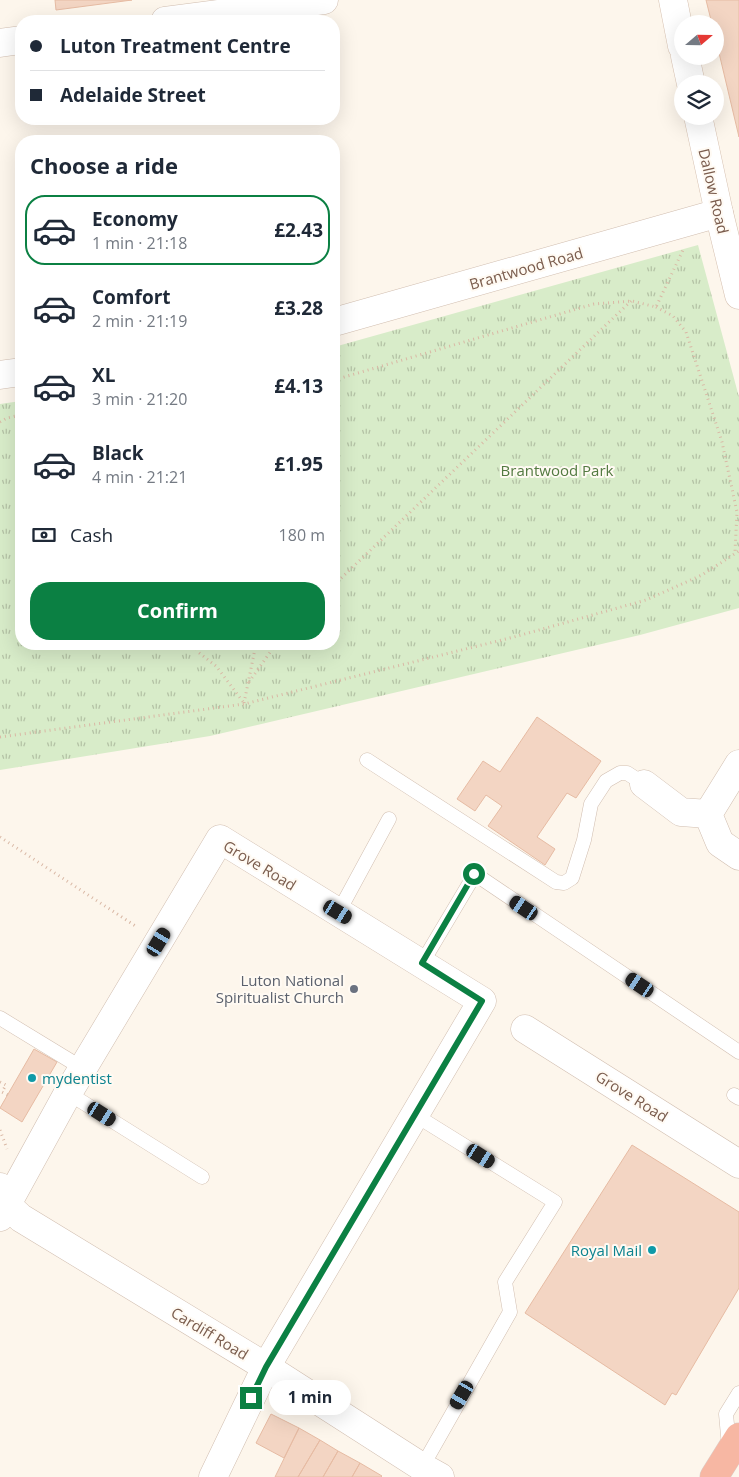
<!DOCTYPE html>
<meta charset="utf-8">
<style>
body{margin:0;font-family:"Open Sans",sans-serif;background:#f6f6f7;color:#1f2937;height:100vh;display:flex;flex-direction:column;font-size:19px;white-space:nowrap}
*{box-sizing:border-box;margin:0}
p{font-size:16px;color:#747a83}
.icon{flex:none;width:28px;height:28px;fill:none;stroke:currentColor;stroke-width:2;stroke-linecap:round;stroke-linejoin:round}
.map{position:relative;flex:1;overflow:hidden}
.side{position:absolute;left:15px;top:135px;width:325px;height:515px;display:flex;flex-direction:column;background:#fff;border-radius:20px;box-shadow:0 5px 20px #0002}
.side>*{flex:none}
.guide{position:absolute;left:15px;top:15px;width:325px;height:110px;border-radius:20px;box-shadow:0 5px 20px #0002;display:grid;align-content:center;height:110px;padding:0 15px;background:#fff}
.needle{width:32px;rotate:70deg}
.buttons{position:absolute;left:674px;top:15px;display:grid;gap:10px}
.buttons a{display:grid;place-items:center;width:50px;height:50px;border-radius:50%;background:#fff;box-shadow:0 5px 20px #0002;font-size:25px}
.end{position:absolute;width:22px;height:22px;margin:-11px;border:6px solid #0b8043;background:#fff;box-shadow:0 0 0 2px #fff}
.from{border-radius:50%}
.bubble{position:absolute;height:35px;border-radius:18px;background:#fff;box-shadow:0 5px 20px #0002;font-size:16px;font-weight:700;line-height:35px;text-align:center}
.car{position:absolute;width:15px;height:30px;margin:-15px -8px;border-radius:6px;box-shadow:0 0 4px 1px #0007;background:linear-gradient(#222 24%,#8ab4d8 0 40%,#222 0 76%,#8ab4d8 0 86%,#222 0)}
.guide b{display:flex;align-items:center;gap:18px;height:48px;font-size:19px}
.guide b+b{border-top:1px solid #e0e1e3}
.guide i{width:12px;height:12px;background:#1f2937}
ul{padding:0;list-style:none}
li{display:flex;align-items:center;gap:15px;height:70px;margin:0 10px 8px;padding:0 5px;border:2px solid transparent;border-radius:20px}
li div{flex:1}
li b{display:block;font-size:19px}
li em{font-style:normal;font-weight:700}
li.on{border-color:#0b8043}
li>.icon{width:45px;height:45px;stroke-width:1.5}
h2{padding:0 15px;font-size:22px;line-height:60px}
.pay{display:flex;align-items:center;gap:12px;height:55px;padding:0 15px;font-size:19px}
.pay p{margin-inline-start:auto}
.primary-button{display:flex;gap:10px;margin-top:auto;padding:10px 15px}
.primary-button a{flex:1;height:58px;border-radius:20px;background:#0b8043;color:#fff;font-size:20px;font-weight:700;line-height:58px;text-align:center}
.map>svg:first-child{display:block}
.park{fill:url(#park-tufts)}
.building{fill:#f3d5c3;stroke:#e6bba3}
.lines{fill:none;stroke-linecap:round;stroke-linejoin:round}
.lane-casing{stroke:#d1beb0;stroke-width:15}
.street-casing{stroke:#d1beb0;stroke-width:29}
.secondary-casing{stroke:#d6c0b0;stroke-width:29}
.highway-casing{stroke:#dad1cd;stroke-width:29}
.path{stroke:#d9b8a5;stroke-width:3;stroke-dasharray:1 4;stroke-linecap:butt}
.lane{stroke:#fff;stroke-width:14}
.street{stroke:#fff;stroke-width:28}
.secondary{stroke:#fff;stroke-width:28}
.highway{stroke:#f7b7a3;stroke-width:28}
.route{stroke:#0b8043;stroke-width:6}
.worship-dot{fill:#6b7280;stroke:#fffaf3;stroke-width:2}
.culture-dot{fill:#0f9aa8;stroke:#fffaf3;stroke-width:2}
.labels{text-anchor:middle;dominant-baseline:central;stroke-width:4;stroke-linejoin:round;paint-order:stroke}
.street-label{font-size:15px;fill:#7a5c4d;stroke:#fffaf3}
.park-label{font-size:15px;fill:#537a41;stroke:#fffaf3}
.worship-label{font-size:15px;fill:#5b616d;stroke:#fffaf3;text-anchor:end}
.culture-label{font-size:15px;fill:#0d838f;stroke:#fffaf3;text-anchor:start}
</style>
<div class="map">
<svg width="739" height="1477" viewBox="0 0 739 1477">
<defs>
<pattern id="park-tufts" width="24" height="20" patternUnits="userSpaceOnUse" patternTransform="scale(1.25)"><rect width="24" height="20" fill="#d8ecc9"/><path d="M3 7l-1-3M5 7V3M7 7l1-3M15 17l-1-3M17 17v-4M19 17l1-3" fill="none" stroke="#b4c2a5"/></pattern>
</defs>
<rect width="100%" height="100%" fill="#fdf6ec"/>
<!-- park -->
<path class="park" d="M698,245L739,397V608L640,635L210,736L0,770V404L21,401V644H334V347Z"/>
<!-- building -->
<path class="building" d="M55,0H132L56,10Z
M706,0H739V137L715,36V24H712Z
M537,717L601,761L576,798L567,793L537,837L555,849L545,865L488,826L502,806L486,795L475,811L457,799L483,761L500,772Z
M34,1049L57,1062L22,1122L0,1108Z
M632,1145L739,1212V1288L676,1395L672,1393L665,1405L525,1313Z
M271,1414L299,1428L284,1458L256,1443Z
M299,1428L320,1440L298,1477H275Z
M320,1440L338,1451L323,1477H298Z
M338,1451L360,1463L352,1477H323Z
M360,1463L382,1476L381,1477H352Z"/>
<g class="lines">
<!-- lane casing -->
<g class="lane-casing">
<path id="lane" d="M367,760L556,882L564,883L572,878L584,840L591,804L606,781L620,773H627L644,784
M338,913L389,819
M422,963L475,874L739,1052
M0,1018L82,1068
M68,1093L202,1177
M734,1095L739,1098
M415,1115L555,1202L505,1282L510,1312L422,1467
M729,1446L726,1414L739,1393"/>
</g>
<!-- street casing -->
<g class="street-casing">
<path id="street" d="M165,21L324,0
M0,43L21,40
M334,322L719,213
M0,375L21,372
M644,784L681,812L708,814L739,764
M708,814L720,843L739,856
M525,1029L739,1164
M0,1187L6,1204L21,1218L266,1367L422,1467L440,1477
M0,1217L68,1093L220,839L482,1001L266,1367L213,1477"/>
</g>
<!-- secondary casing -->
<g class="secondary-casing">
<path id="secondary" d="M673,0L682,46
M685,56L691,84
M698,116L719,213L739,295"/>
</g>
<!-- highway casing -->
<g class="highway-casing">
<path id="highway" d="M714,1477L739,1437"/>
</g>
<!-- path -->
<path class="path" d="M656,307L673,316L686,332L722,442L737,512L735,552
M334,380L594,304L632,301L656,307L683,250
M0,422L7,418L21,415
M334,585L631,301
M195,644L198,652L216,666L244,703
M249,682L276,644
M244,703L256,644
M0,737L244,704L514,637L646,600L702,575L739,551
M0,837L137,927
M0,1082L6,1085L2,1092L8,1095
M0,1130L7,1149"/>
<!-- lane -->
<use href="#lane" class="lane"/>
<!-- street -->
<use href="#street" class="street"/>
<!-- secondary -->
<use href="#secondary" class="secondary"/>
<!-- highway -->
<use href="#highway" class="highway"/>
</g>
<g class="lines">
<!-- route -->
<path class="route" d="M251,1398L266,1367L482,1001L422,963L474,874"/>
</g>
<!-- markers -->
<circle class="worship-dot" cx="354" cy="989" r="5"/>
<g class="culture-dot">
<circle cx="32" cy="1078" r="5"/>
<circle cx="652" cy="1250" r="5"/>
</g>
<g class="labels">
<!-- street labels -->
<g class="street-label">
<text transform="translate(714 191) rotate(77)">Dallow Road</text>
<text transform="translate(526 268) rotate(-16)">Brantwood Road</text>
<text transform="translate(260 865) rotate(31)">Grove Road</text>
<text transform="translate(632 1096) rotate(32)">Grove Road</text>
<text transform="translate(210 1333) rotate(31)">Cardiff Road</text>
</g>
<!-- park labels -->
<g class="park-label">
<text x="557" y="470">Brantwood Park</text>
</g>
<!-- worship labels -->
<g class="worship-label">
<text x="344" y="980">Luton National<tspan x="344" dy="17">Spiritualist Church</tspan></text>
</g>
<!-- culture labels -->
<g class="culture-label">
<text x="42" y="1078">mydentist</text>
<text x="642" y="1250" text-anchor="end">Royal Mail</text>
</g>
</g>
</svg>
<div class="buttons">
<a><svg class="needle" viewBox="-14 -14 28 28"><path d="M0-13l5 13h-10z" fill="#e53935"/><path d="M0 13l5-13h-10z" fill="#747a83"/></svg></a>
<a><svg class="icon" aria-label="layers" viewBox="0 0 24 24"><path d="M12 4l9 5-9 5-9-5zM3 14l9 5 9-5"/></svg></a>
</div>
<i class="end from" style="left:474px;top:874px"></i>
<i class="end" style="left:251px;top:1398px"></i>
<div class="bubble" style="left:269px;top:1380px;width:82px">1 min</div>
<i class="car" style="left:524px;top:908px;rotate:304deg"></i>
<i class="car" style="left:338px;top:912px;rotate:121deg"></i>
<i class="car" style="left:159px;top:942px;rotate:31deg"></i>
<i class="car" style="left:640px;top:985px;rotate:304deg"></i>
<i class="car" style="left:102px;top:1114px;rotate:122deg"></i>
<i class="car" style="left:481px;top:1156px;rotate:122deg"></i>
<i class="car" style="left:462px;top:1395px;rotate:210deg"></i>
<div class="guide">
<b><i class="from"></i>Luton Treatment Centre</b>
<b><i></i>Adelaide Street</b>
</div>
<section class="side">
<h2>Choose a ride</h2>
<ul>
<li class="on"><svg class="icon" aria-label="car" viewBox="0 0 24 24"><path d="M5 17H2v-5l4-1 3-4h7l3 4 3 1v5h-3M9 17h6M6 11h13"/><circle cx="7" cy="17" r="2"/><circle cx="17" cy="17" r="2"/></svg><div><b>Economy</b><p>1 min · 21:18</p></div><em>£2.43</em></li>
<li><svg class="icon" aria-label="car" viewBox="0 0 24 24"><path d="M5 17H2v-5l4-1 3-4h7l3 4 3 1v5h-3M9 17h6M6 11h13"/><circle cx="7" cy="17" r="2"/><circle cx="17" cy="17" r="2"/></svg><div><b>Comfort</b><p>2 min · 21:19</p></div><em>£3.28</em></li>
<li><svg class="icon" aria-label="car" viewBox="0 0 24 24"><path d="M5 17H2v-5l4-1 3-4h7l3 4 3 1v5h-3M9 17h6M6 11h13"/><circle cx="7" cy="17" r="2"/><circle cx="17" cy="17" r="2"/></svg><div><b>XL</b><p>3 min · 21:20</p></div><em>£4.13</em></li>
<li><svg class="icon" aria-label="car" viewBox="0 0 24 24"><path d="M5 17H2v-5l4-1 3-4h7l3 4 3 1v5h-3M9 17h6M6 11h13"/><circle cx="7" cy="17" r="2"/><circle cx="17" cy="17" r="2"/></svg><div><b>Black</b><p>4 min · 21:21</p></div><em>£1.95</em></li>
</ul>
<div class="pay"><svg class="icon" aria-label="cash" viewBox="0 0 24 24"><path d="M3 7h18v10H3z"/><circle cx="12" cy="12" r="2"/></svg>Cash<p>180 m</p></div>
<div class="primary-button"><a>Confirm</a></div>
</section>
</div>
